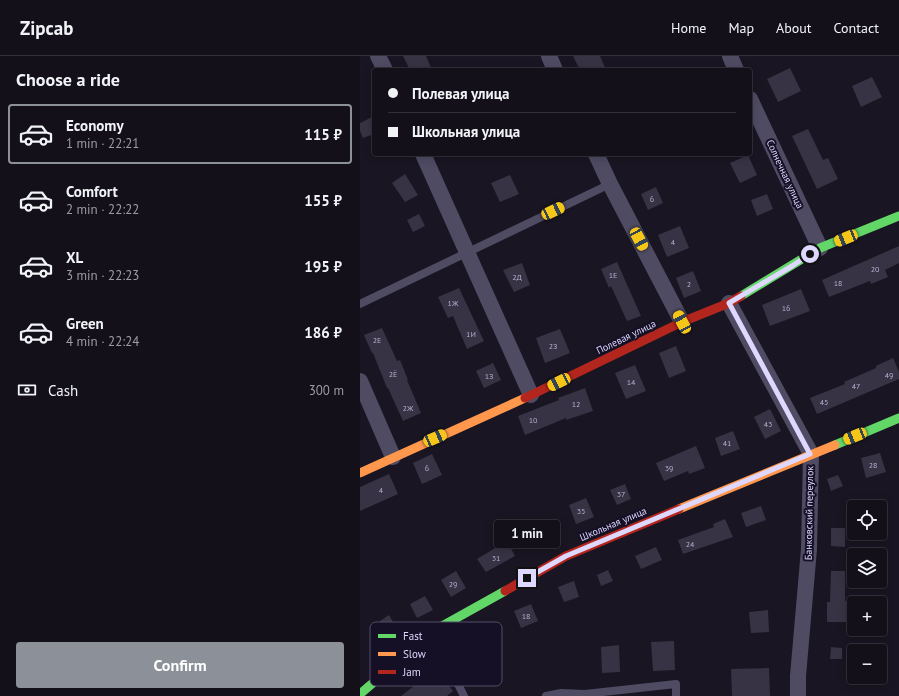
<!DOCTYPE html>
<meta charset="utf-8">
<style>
body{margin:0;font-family:"PT Sans",sans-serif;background:#201e27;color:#f1f3f6;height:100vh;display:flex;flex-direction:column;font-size:15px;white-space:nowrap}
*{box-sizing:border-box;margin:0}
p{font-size:13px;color:#9d9da2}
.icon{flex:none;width:22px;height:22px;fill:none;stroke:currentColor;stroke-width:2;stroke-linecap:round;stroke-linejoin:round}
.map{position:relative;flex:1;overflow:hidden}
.drawer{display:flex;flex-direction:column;background:#13101a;width:360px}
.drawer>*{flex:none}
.hud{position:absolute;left:12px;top:12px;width:380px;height:88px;border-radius:4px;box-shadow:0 2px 10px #0003,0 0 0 1px #323039;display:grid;align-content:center;height:88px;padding:0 16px;background:#13101a}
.controls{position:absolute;left:487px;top:444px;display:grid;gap:8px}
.controls a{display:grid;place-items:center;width:40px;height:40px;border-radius:4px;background:#13101a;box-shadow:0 2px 10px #0003,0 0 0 1px #323039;font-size:20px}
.end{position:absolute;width:18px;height:18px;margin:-9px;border:5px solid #dfd8fe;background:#111;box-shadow:0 0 0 2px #111}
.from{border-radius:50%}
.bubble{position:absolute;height:28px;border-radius:4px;background:#13101a;box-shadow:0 2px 10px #0003,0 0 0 1px #323039;font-size:13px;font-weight:700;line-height:28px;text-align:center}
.car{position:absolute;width:12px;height:24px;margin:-12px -6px;border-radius:5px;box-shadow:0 0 3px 1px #0007;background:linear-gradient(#f5c518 24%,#345 0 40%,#f5c518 0 76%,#345 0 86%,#f5c518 0)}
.hud b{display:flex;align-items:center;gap:14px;height:38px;font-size:15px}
.hud b+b{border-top:1px solid #323039}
.hud i{width:10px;height:10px;background:#f1f3f6}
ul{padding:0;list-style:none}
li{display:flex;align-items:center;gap:12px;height:60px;margin:0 8px 6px;padding:0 8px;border:2px solid transparent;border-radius:4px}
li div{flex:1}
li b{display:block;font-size:15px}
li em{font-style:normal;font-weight:700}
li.selected{border-color:#8c9099}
li>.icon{width:36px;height:36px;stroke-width:1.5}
h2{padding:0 16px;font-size:18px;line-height:48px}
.pay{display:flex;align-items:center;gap:10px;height:44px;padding:0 16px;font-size:15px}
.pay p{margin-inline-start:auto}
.button{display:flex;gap:8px;margin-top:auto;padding:8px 16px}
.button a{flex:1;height:46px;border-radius:4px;background:#8c9099;color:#fff;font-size:16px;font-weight:700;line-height:46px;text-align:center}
header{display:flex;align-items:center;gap:24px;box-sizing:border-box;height:56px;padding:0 20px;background:#13101a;border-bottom:1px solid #323039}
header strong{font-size:19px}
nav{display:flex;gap:22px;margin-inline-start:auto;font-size:14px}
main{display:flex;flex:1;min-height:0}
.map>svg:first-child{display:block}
.building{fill:#383344}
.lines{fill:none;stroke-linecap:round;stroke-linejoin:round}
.lane{stroke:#4e4b63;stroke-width:8}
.street{stroke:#4e4b63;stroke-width:16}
.fast{stroke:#63d668;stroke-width:9}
.slow{stroke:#ff974d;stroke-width:9}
.jam{stroke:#b3261e;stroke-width:9}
.route{stroke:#dfd8fe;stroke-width:5}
.labels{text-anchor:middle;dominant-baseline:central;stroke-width:4;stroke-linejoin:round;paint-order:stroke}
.number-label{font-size:8px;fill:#b5afd0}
.street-label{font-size:10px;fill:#dfd8fe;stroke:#161027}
.key{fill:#161027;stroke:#524c68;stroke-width:1}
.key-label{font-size:11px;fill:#dfd8fe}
</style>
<header>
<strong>Zipcab</strong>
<nav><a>Home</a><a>Map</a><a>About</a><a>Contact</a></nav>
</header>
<main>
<section class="drawer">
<h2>Choose a ride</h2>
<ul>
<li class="selected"><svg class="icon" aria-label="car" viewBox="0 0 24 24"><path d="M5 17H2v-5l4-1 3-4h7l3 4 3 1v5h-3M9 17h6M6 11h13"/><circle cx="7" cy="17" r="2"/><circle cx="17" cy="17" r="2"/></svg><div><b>Economy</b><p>1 min · 22:21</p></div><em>115 ₽</em></li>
<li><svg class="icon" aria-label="car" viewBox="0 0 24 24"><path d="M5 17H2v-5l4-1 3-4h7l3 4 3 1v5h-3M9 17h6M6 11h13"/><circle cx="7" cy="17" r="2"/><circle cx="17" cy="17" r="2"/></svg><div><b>Comfort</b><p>2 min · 22:22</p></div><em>155 ₽</em></li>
<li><svg class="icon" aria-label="car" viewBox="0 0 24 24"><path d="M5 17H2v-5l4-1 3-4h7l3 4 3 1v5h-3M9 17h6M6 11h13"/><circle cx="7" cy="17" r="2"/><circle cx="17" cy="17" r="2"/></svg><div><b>XL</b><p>3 min · 22:23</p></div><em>195 ₽</em></li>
<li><svg class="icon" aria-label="car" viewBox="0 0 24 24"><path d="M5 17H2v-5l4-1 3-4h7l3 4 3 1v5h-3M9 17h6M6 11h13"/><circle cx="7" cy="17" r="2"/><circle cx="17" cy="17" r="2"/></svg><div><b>Green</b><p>4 min · 22:24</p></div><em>186 ₽</em></li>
</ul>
<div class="pay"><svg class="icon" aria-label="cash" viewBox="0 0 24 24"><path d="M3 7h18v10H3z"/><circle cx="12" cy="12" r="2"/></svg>Cash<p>300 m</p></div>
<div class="button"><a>Confirm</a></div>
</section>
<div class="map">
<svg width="539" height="640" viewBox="0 0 539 640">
<rect width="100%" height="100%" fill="#191522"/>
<!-- building -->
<path class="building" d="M43,0H66L72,14H50Z
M213,0H240L246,14H220Z
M430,12L441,35L418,46L407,23Z
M512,21L522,41L501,51L492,30Z
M14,60V78L3,82L0,75V67Z
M448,73L463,104L468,102L478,123L457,133L432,80Z
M388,99L397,119L380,127L370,107Z
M45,118L58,139L45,146L32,127Z
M150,119L159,138L140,146L131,127Z
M296,131L303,147L288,154L281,138Z
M407,138L413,153L397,160L391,144Z
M59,158L65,170L53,176L47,164Z
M320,170L329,192L307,201L298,179Z
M539,190V207L525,214L528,221L511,228L510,225L469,241L462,224Z
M257,206L281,260L267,265L251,230L249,232L241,213Z
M162,207L170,229L154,236L143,214Z
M333,215L341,235L324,242L316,222Z
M99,232L124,285L107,293L93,260L88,262L78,241Z
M441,233L450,255L410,270L402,249Z
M22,272L37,305L40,304L48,324H47L61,357L43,365L28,332H27L13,297H12L4,279Z
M200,273L210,297L185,307L176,282Z
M316,290L326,315L309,322L299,297Z
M533,302L539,316V323L457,358L450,342L485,328L484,326L516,312V310Z
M133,307L141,324L124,332L116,315Z
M275,309L286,335L266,343L255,317Z
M225,332L233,355L206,364V362L165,379L158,360L199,344L198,342Z
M410,353L421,375L405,383L394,361Z
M373,375L380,393L361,400L355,382Z
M336,390L345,412L329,418L328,415L304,425L296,407Z
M520,397L526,416L506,422L501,402Z
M72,398L82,419L62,428L53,407Z
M29,418L38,438L0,455V431Z
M478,419L483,430L471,435L467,423Z
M265,428L271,443L257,449L250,434Z
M226,442L234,461L216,468L209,449Z
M401,450L406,464L386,471L381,457Z
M365,463L373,481L323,498L318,484L354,471L353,468Z
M181,469L189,485L173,492L165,476Z
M471,472H485V491L471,490Z
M147,485L155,500L126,516L117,503Z
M296,491L302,504L281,513L275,500Z
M248,514L253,525L241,530L237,519Z
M96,515L106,532L91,541L81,524Z
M471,515H485V545H487L488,566H467V546H470Z
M214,525L219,541L204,546L198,531Z
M65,540L73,554L57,562L50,548Z
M171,548L178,565L161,572L154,555Z
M408,554L409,576L391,577L389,556Z
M29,559L37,573L28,579L20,565Z
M314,585L315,614L293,615L291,586Z
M259,589L260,616L242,617L241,591Z
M471,591L482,592V603H470Z
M409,612L410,640H372L371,613Z
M76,613L93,635L87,640H41Z"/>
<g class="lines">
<!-- lane -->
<path class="lane" d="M0,248L250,128
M72,577L104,640
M186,640L201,637L225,638L316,628V640"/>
<!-- street -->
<path class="street" d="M18,0L25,14
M189,0L195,14
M370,0L376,14
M390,43L460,192
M63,98L171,339
M236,98L250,128L322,266
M369,247L451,398L449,493L438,620V640
M0,325L33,401"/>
<!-- fast -->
<path class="fast" d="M381,240L460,192L539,160
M475,389L539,362
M0,638L75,574L145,535"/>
<!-- slow -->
<path class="slow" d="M0,417L165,342
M319,453L475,389"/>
<!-- jam -->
<path class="jam" d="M165,342L322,266L369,247L381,240
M145,535L206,500L319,453"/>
</g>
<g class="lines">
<!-- route -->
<path class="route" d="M167,522L206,500L450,398L369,247L432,210L450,198"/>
</g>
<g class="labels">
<!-- number labels -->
<g class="number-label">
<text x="292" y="143">6</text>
<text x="313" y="186">4</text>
<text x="515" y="213">20</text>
<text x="253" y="219">1Е</text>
<text x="157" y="221">2Д</text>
<text x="478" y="227">18</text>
<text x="329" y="228">2</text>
<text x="93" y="247">1Ж</text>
<text x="426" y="252">16</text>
<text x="111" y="278">1И</text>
<text x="17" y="284">2Е</text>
<text x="193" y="290">2З</text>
<text x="33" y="318">2Ё</text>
<text x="529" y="319">49</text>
<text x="129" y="320">1З</text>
<text x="271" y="326">14</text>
<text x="496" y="330">47</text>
<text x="464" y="346">45</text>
<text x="216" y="348">12</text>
<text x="48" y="352">2Ж</text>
<text x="173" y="364">10</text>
<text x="408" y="368">43</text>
<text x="367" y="387">41</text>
<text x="513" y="409">28</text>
<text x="67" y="412">6</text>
<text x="309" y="412">39</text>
<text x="21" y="434">4</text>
<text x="261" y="438">37</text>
<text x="221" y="455">35</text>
<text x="330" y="488">24</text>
<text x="136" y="502">31</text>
<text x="93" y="528">29</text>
<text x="166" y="560">18</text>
</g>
<!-- street labels -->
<g class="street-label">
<text transform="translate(425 118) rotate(65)">Солнечная улица</text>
<text transform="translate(266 281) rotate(-26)">Полевая улица</text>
<text transform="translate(449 457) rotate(-89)">Банковский переулок</text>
<text transform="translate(253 468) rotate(-23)">Школьная улица</text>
</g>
</g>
<!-- legend -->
<rect x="10" y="566" width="132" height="64" rx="6" class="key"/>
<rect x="18" y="578" width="18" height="4" fill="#63d668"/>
<rect x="18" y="596" width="18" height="4" fill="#ff974d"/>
<rect x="18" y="614" width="18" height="4" fill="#b3261e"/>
<g class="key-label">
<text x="43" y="584">Fast</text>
<text x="43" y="602">Slow</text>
<text x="43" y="620">Jam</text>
</g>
</svg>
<div class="controls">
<a><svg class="icon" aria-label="locate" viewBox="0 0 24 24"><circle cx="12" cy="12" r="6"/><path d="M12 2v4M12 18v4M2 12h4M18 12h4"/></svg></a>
<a><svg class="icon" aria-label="layers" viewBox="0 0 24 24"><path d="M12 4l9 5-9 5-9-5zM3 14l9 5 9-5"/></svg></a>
<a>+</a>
<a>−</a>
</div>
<i class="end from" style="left:450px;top:198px"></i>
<i class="end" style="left:167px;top:522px"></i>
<div class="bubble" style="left:134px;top:464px;width:66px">1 min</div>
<i class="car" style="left:193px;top:155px;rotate:65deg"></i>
<i class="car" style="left:486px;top:182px;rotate:248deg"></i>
<i class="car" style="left:279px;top:183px;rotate:152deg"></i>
<i class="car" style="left:322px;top:266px;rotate:332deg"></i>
<i class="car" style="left:199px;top:326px;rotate:244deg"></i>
<i class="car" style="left:495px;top:380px;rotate:248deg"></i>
<i class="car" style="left:75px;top:382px;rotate:66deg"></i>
<div class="hud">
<b><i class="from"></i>Полевая улица</b>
<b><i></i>Школьная улица</b>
</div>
</div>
</main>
